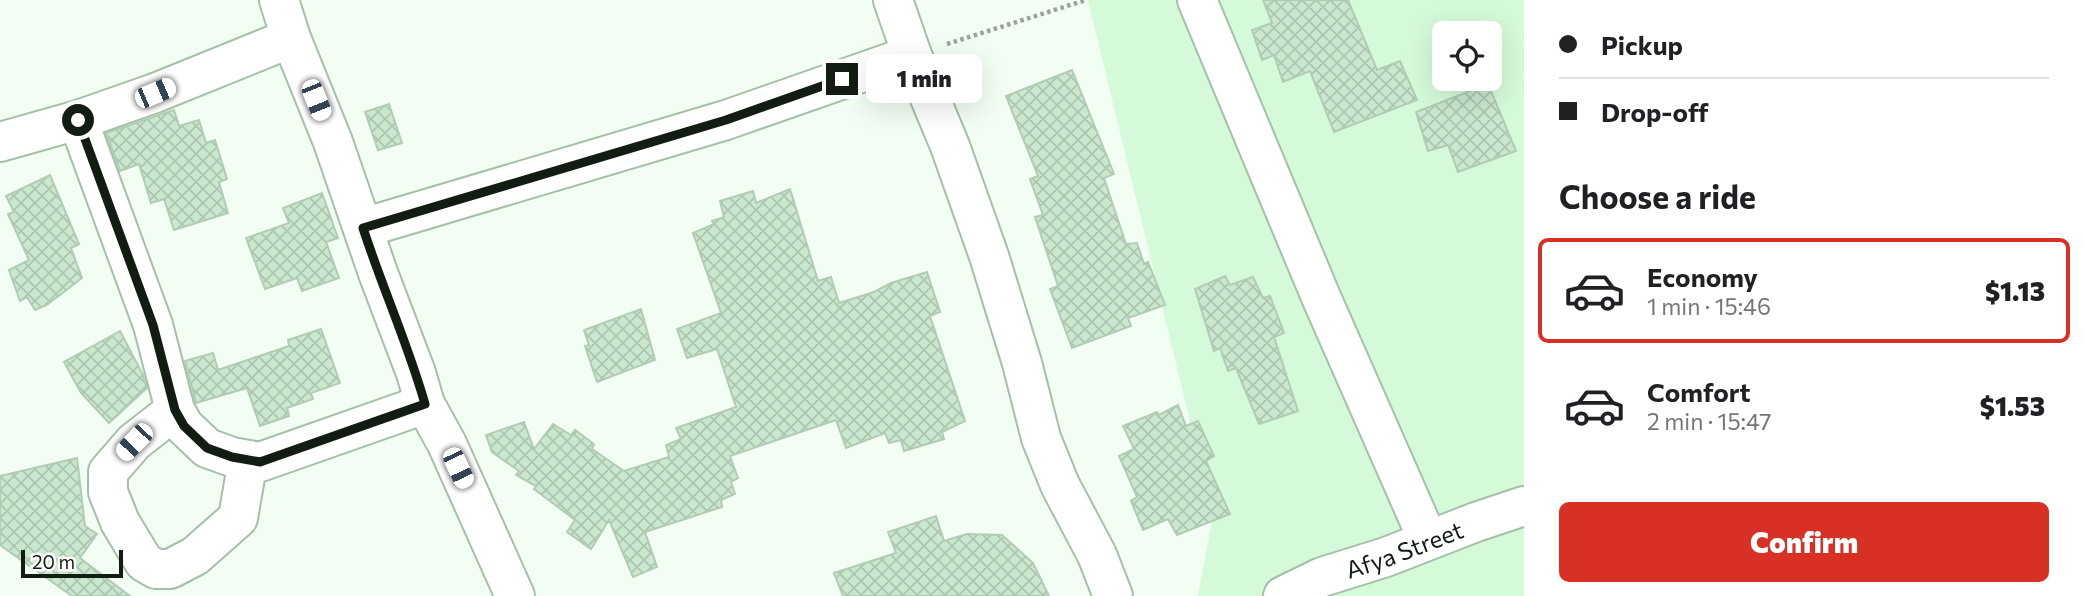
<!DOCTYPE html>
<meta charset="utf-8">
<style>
body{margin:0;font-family:Commissioner,sans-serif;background:#f6f6f6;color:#202124;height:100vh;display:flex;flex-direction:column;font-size:26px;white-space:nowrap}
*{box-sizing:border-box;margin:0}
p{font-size:23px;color:#757577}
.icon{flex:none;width:38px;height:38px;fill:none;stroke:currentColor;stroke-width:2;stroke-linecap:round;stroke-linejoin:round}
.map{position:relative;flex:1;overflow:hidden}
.details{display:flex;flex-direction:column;background:#fff;width:560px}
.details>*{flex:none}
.guide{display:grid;align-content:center;height:154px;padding:0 35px;background:#fff}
.controls{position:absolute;left:1432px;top:21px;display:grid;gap:14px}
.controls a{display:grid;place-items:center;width:70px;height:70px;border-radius:10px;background:#fff;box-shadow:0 7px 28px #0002;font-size:35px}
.scale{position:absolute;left:21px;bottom:18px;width:102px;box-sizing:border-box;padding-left:7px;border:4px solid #121c13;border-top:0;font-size:19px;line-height:24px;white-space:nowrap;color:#121c13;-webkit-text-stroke:5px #fff;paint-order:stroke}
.end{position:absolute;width:32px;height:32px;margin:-16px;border:9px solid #121c13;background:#fff;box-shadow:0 0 0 4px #fff}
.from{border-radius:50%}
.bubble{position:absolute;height:49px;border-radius:10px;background:#fff;box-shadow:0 7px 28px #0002;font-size:23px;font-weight:800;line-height:49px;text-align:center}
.car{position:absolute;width:21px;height:42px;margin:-21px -10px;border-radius:9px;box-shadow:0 0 5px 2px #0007;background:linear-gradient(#fff 24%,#345 0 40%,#fff 0 76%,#345 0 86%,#fff 0)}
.guide b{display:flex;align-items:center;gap:24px;height:66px;font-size:26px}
.guide b+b{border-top:2px solid #e0e0e0}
.guide i{width:18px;height:18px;background:#202124}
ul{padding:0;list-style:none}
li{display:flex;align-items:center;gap:21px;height:105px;margin:0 14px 10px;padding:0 21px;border:4px solid transparent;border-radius:10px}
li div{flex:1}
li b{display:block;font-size:26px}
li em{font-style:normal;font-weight:800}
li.on{border-color:#d93025}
li>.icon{width:63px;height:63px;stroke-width:1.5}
h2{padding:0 35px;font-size:32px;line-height:84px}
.primary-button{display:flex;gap:14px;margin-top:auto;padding:14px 35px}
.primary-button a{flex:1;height:80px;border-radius:10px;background:#d93025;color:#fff;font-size:28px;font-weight:800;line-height:80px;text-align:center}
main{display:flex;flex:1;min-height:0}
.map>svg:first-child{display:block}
.built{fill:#d5fad9;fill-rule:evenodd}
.building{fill:url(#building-cross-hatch);stroke:#b0cdb4;stroke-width:2}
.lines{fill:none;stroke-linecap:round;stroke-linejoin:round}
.minor-casing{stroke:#a4c1a7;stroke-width:42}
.path{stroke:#99a49a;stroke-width:4.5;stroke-dasharray:3.5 3.5;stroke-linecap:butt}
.minor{stroke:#fff;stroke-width:38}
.route{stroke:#121c13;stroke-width:9}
.labels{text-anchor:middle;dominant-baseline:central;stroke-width:7;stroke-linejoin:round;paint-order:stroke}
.street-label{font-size:24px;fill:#121c13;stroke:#fff}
</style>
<main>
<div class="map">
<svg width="1524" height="596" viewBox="0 0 1524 596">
<defs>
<pattern id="building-cross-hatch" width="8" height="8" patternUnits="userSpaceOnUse" patternTransform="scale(1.75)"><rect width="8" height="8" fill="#cae8ce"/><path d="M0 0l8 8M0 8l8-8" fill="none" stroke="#acc6b0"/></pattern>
</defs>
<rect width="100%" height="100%" fill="#f2fef3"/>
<!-- built -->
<path class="built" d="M1088,0H1524V596H1198L1213,516ZM1444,33H1489V79H1444Z"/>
<!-- building -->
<path class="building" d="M1263,0H1348L1377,70L1400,61L1417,100L1334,132L1310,71L1283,82L1274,55L1262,60L1252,30L1272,23Z
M1072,70L1114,174L1104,178L1126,244L1137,243L1144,264L1148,262L1165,305L1128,318L1131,326L1072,348L1050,289L1058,286L1035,217L1043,215L1030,179L1038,176L1006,96Z
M1488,84L1516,151L1458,172L1448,145L1428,151L1416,112Z
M389,104L402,143L378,150L365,112Z
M174,110L179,126L199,120L206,143L215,140L227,179L219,182L228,213L174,230L164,199L151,203L139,164L120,171L106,133Z
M50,175L79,244L71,248L82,278L47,305L35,310L27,297L20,301L9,270L29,260L8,214L14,212L6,196Z
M790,189L818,281L831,277L839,303L874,292L891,283L927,272L940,312L930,316L965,421L942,432L944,439L904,451L901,440L889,443L885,433L846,448L836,420L730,456L738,478L731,482L735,494L721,500L722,507L645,532L657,567L633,577L609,520L591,549L567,532L575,520L534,489L536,486L516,475L519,471L492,452L486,435L524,422L534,449L553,424L571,435L575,430L594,444L592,449L624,471L669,457L666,445L681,439L676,428L736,407L717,349L687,358L677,329L721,313L693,233L714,224L712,221L724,217L720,201L753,191L756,203Z
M322,193L338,238L326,242L339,278L302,291L297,278L265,289L246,238L289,223L283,208Z
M1225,276L1230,285L1253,277L1263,298L1270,296L1284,333L1274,337L1298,411L1259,424L1236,368L1228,371L1220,348L1214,351L1195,289Z
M641,309L655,360L597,382L585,346L589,345L584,330Z
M321,329L340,383L311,393L313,399L287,408L289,416L260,426L247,388L196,403L185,361L213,353L218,370L289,346L288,340Z
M120,331L143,375L147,388L109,423L81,393L64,362Z
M1178,405L1186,426L1198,421L1214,456L1206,461L1230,514L1177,535L1168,519L1143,530L1131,501L1137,497L1119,456L1134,449L1123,426L1157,412L1159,415Z
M77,458L85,526L97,534L80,558L130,596H72L0,545V476Z
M936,516L944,541L967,534L1002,535L1033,563L1049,596H843L834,573L896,553L888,532Z"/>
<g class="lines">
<!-- minor casing -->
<g class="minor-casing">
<g id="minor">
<path d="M279,0L291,38L333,142L378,273L416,373L425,404L447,444L515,596"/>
<path d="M893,0L912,55L950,146L989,256L1022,363L1041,438L1060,485L1097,555L1113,596"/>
<path d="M1197,0L1321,297L1428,540"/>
<path d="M78,120L153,325L175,410L184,426L207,448L232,457L260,462L425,404"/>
<path d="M0,142L78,120L155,93L291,38"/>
<path d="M363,228L726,120L912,55"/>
<path d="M175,410L134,442L108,472V492L120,522L144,562L156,569H170L195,556L238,518L248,460"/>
<path id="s1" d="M1283,596L1322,577L1386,557L1476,522L1524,506"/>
</g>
</g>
<!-- path -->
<path class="path" d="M947,44L1086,0"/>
<!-- minor -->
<use href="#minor" class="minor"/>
</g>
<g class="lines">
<!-- route -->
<path class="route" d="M78,120L153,325L175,410L184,426L207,448L232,457L260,462L425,404C408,344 382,287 363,228L726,120L842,79"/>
</g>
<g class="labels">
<!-- street labels -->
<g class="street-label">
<text stroke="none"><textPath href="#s1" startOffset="130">Afya Street</textPath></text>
</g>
</g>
</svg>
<div class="controls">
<a><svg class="icon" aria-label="locate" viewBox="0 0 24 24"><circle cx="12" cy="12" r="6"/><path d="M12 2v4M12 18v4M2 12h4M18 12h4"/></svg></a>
</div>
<div class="scale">20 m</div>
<i class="end from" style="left:78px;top:120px"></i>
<i class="end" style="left:842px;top:79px"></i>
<div class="bubble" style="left:866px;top:54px;width:116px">1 min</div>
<i class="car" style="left:155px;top:93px;rotate:67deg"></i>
<i class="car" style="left:316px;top:100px;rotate:158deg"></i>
<i class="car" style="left:134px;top:442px;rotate:224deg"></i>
<i class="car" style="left:458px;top:468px;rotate:155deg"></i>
</div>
<section class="details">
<div class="guide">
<b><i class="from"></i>Pickup</b>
<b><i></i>Drop-off</b>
</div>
<h2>Choose a ride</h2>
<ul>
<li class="on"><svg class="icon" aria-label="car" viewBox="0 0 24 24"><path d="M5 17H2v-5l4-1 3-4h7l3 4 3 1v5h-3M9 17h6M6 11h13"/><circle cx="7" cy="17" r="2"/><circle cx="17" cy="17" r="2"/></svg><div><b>Economy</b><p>1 min · 15:46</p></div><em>$1.13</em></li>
<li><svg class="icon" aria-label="car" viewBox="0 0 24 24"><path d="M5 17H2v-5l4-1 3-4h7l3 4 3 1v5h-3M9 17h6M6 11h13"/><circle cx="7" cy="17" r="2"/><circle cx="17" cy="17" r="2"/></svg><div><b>Comfort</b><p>2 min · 15:47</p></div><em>$1.53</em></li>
</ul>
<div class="primary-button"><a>Confirm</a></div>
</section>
</main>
